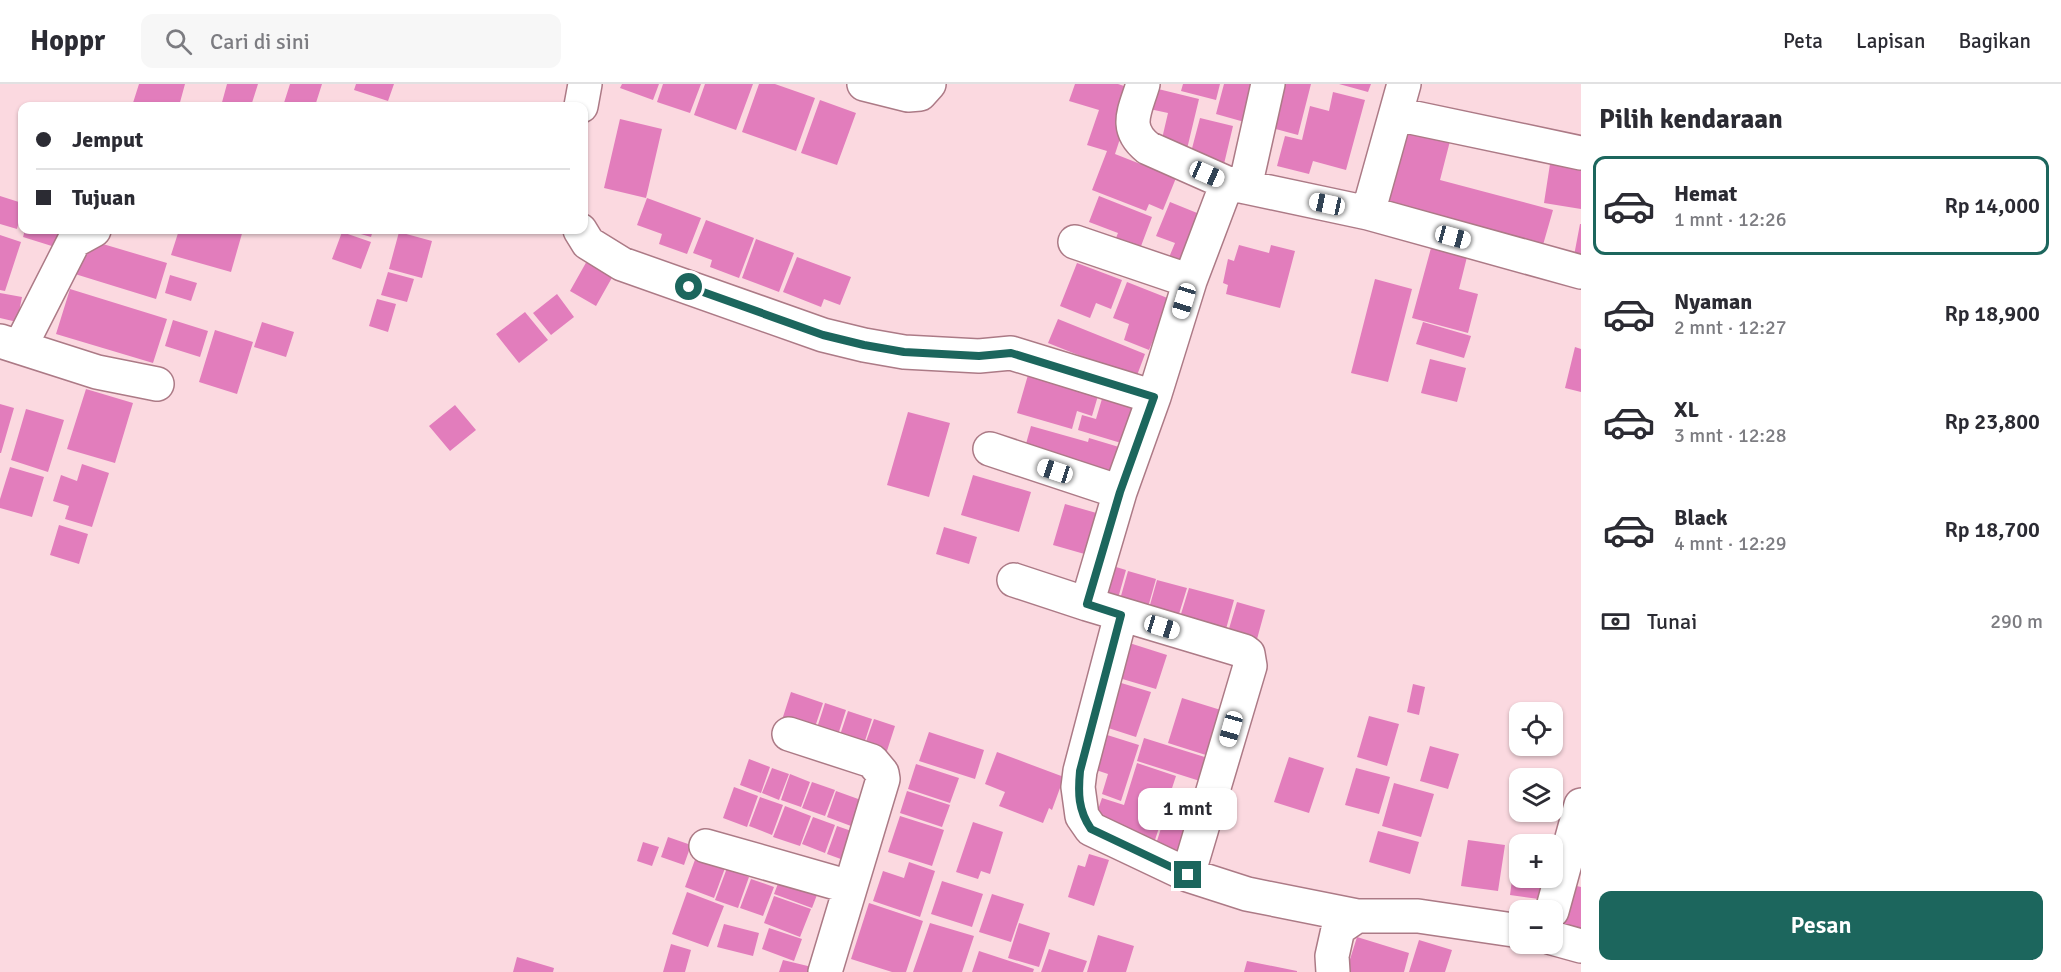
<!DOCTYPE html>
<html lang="id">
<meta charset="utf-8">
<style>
body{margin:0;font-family:Signika,sans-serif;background:#f7f7f7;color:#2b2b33;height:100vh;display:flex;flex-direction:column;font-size:22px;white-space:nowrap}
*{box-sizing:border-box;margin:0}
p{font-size:20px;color:#7c7c81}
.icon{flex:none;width:33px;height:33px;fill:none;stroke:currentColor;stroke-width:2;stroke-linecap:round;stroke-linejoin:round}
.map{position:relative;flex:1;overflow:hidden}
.sheet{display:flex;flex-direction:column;background:#fff;width:480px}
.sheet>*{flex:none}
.banner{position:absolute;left:18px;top:18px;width:570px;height:132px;border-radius:12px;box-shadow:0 2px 4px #0004;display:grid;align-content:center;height:132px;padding:0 18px;background:#fff}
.fabs{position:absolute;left:1509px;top:618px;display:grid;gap:12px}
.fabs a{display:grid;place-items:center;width:54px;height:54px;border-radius:12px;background:#fff;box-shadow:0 2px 4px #0004;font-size:30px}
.end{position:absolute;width:27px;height:27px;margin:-14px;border:8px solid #1c665d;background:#fff;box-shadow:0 0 0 3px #fff}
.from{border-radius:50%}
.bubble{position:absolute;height:42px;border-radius:12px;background:#fff;box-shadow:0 2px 4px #0004;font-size:20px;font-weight:600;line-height:42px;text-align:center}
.car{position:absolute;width:18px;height:36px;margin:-18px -9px;border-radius:8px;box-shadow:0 0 4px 2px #0007;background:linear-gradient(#fff 24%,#345 0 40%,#fff 0 76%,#345 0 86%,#fff 0)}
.banner b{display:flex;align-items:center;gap:21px;height:57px;font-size:22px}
.banner b+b{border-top:2px solid #e1e1e2}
.banner i{width:15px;height:15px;background:#2b2b33}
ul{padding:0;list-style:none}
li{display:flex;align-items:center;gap:18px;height:99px;margin:0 12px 9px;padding:0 6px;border:3px solid transparent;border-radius:12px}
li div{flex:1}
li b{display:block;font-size:22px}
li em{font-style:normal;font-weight:600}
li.on{border-color:#1c665d}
li>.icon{width:54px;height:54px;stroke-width:1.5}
h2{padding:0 18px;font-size:27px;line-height:72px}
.pay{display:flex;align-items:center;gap:15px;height:66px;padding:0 18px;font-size:22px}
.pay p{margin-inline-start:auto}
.cta{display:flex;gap:12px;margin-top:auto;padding:12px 18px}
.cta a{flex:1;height:69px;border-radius:12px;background:#1c665d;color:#fff;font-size:24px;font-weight:600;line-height:69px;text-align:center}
header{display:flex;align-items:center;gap:36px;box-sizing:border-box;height:84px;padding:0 30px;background:#fff;border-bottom:2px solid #e1e1e2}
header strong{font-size:28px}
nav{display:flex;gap:33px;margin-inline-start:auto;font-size:21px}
.search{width:420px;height:54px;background:#f7f7f7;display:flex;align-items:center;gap:15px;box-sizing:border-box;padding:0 21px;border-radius:12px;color:#7c7c81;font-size:22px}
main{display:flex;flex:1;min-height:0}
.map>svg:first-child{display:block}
.building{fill:#e27dbc}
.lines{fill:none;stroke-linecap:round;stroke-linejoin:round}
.minor-casing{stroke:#ac7a86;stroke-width:36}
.minor{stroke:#fff;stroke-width:33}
.route{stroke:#1c665d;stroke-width:8}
</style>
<header>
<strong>Hoppr</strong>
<div class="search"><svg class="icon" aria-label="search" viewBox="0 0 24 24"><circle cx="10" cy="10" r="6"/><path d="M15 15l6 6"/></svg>Cari di sini</div>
<nav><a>Peta</a><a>Lapisan</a><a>Bagikan</a></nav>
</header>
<main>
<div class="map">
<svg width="1581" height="888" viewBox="0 0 1581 888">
<rect width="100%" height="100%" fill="#fbd9e0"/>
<!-- building -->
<path class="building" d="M139,0H185L179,22H132Z
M227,0H258L251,22H221Z
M290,0H322L315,22H283Z
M356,0H394L388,17L354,6Z
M622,0H659L653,16L620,4Z
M663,0H701L690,29L657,18Z
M705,0H753L736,46L694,31Z
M759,0H775L815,14L796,67L742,48Z
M1075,0H1118L1136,6L1115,70L1176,94L1163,126L1149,120L1146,127L1092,106L1107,67L1087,61L1099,26L1069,17Z
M1183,0H1220L1216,16L1181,7Z
M1224,0H1258L1248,39L1216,30Z
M1271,0H1311L1298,51L1272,44Z
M1339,0H1371L1368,8Z
M1150,3L1199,15L1187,65L1161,59L1168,29L1145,24Z
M1333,8L1365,16L1346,86L1313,77L1309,90L1277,82L1285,52L1302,56L1310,22L1329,27Z
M820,16L856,29L837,81L801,69Z
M1200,34L1233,42L1224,80L1190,72Z
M620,35L662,45L646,114L604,104Z
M1407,45L1450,57L1440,96L1553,126L1541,168L1385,126Z
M1550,80L1581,85V125L1544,119Z
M0,112L22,119V126L17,145L0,140Z
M1099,112L1152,133L1135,178L1110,168L1118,149L1089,138Z
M647,114L701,134L687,170L659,160L662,150L637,141Z
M1170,118L1207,133L1184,190L1165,183L1175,159L1156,152Z
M706,136L754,154L739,194L710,183L712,176L693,169Z
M1580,140H1581V179L1573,177Z
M25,146H61L55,163L23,153Z
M179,146H243L231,188L171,171Z
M347,146H373L371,153Z
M342,148L371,158L361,185L332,175Z
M399,148L432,157L422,194L389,185Z
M0,151L21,158L5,207L0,206Z
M86,155L167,179L156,215L75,190Z
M756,155L794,169L779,208L742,194Z
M1239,161L1269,169L1271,161L1295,167L1280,224L1226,210L1228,201L1223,199L1228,175L1234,177Z
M1431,164L1467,173L1459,205L1478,210L1468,249L1412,234Z
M592,168L618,183L596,222L570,207Z
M797,173L851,193L840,221L824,215L821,223L783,208Z
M1077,179L1122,196L1111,225L1096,219L1090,234L1060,222Z
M388,188L414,195L407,218L381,211Z
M170,191L197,199L191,217L165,209Z
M1375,195L1412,205L1388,298L1351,289Z
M1127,198L1170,215L1149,266L1124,256L1129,240L1113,234Z
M70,205L167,235L153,279L56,250Z
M0,209L22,213L17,238L0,234Z
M557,210L574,233L551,251L533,229Z
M377,215L396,220L388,248L369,242Z
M525,228L548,256L519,279L496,250Z
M1058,235L1145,270L1136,294L1048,259Z
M173,236L208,247L200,273L165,262Z
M262,238L294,248L286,273L254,263Z
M1423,238L1471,252L1464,274L1416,260Z
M215,246L253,258L237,310L199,298Z
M1575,263L1581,265V308L1565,304Z
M1430,275L1466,284L1457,318L1421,309Z
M1030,284L1100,305L1092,332L1077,327L1072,345L1017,329Z
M86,305L133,319L115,379L67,365Z
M1104,308L1134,317L1121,359L1078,346L1082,331L1096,335Z
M0,320L14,324L1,369H0Z
M455,321L476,346L450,367L429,342Z
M26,325L64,336L48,388L11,376Z
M908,328L950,339L929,413L887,401Z
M1031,342L1088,358L1089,354L1119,363L1109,400L1022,374Z
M82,380L109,389L92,443L65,435L69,422L53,417L61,391L77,397Z
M10,383L44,393L32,433L0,424V415Z
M973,391L1031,408L1019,448L961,431Z
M1065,420L1100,430L1088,471L1053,461Z
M59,441L88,450L79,480L50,471Z
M944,443L977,453L969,480L936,470Z
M1106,480L1126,486L1115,525L1096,495Z
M1128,487L1156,495L1145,534L1117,526Z
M1157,496L1187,504L1175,543L1146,535Z
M1189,504L1234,516L1223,556L1177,543Z
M1237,518L1265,526L1254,566L1225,558Z
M1120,556L1167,571L1156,605L1109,591Z
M1108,595L1151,608L1136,653L1102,642Z
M1413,600L1425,603L1419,631L1407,628Z
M791,608L823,619L813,649L781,639Z
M1182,614L1224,627L1209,672L1168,659Z
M825,619L846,626L836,657L815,650Z
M848,627L872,635L862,666L838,657Z
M1369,632L1399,640L1387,682L1357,673Z
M874,635L895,642L885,673L863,666Z
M929,648L984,666L975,695L919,677Z
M1104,650L1139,661L1121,717L1102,710L1108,690L1093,685Z
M1144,654L1211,675L1203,698L1137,677Z
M1430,662L1459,670L1448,705L1420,697Z
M997,668L1064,693L1052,726L1049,724L1043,739L999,722L1005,708L985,700Z
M1289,673L1324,684L1309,729L1274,718Z
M749,675L770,683L761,709L740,701Z
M1137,679L1176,692L1154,759L1093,740L1102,714L1124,721Z
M916,680L959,694L950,719L908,705Z
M772,684L789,690L779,716L762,709Z
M1356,684L1390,693L1379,730L1345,721Z
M790,690L810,698L801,723L781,716Z
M812,698L835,706L825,732L802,724Z
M1394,699L1434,710L1421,753L1382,742Z
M734,703L758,712L747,743L723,734Z
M836,707L861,716L851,742L827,733Z
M907,707L950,721L942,743L900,729Z
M760,713L783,721L772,751L749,742Z
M1171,713L1198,722L1184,768L1156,760Z
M785,722L811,732L800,762L773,753Z
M900,732L944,746L932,782L888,768Z
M813,733L835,741L825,769L802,760Z
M973,738L1003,748L990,790L981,787L978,795L956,788Z
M837,742L860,750L849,778L827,770Z
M1378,747L1419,758L1410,790L1369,778Z
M668,753L691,761L684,781L661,773Z
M1468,756L1505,761L1498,807L1461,802Z
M643,758L659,763L652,782L637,777Z
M1089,770L1109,776L1094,822L1068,813L1078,781L1085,783Z
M696,773L725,784L714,814L685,803Z
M1515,773H1520V794H1552L1553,817L1510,811Z
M909,778L935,787L920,833L873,817L883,787L904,794Z
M727,784L749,793L738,824L715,816Z
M782,789L820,803L812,824L774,810Z
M751,795L774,803L763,832L740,824Z
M942,797L983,810L972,843L931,830Z
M1572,801L1581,803V858L1561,855Z
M687,808L724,822L708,863L672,850Z
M992,810L1024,820L1011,858L979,848Z
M774,812L811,825L800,853L764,839Z
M869,819L923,837L906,888H892L851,875Z
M930,839L974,852L962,888H913Z
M1019,839L1050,849L1039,883L1008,874Z
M724,840L759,849L753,872L717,863Z
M769,844L802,855L794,877L762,865Z
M1098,851L1134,862L1126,888H1087Z
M1357,853L1409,869L1404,888H1346Z
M1419,856L1452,866L1445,888H1409Z
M671,860L691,866L685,888H663Z
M1049,865L1087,877L1083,888H1041Z
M979,867L1034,885L1033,888H972Z
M517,873L554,884L553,888H513Z
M783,876L816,884L815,888H779Z
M1247,877L1297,887V888H1244Z"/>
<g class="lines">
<!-- minor casing -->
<g class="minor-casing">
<path id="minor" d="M864,0L908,11L920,10L929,0
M1143,0C1135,27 1123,44 1148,64L1227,99L1368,129L1581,188
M581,22L585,0
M1396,30L1581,69
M1245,103L1268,0
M1368,129L1404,0
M580,146L588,159L622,180L823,251L864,261L904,268L979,272L1011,269L1154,313
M1075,158L1190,197
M0,257L97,288L157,300
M20,263L74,157L94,146
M990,365L1120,408
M1014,496L1087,520L1244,567L1248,570L1250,582L1188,791
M1087,520L1120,408L1154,313L1190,197L1227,99
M1121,531L1080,687L1078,703L1082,732L1091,745L1188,791L1247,810L1357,832
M789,650L872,677L882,689L883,695L825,888
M706,762L850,803
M1552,827L1581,721
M1552,854L1581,862
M1333,888L1332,872L1338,845L1357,832H1418L1520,847"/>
</g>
<!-- minor -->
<use href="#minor" class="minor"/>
</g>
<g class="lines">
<!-- route -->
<path class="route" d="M689,203L823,251L864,261L904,268L979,272L1011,269L1154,313L1120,408L1087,520L1121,531L1080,687C1078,709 1078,726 1091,745L1188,791"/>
</g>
</svg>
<div class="fabs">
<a><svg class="icon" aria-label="locate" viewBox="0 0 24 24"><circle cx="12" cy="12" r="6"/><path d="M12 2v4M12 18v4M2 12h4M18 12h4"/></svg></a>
<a><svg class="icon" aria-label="layers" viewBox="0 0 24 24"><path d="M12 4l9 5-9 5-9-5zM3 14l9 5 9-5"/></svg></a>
<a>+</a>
<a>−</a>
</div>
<i class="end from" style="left:689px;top:203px"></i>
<i class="end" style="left:1188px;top:791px"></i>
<div class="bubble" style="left:1138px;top:704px;width:99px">1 mnt</div>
<i class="car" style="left:1207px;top:90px;rotate:114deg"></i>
<i class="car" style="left:1327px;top:120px;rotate:282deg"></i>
<i class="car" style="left:1453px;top:153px;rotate:105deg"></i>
<i class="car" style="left:1184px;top:217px;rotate:197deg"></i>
<i class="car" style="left:1055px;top:387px;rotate:288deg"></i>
<i class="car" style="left:1162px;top:543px;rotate:107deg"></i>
<i class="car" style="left:1231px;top:645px;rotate:196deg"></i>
<div class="banner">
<b><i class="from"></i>Jemput</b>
<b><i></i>Tujuan</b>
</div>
</div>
<section class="sheet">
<h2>Pilih kendaraan</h2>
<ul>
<li class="on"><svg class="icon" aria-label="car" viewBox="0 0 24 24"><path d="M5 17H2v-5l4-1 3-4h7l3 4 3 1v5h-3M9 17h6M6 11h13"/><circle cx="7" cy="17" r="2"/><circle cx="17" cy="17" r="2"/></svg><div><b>Hemat</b><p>1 mnt · 12:26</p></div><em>Rp 14,000</em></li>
<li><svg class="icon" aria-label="car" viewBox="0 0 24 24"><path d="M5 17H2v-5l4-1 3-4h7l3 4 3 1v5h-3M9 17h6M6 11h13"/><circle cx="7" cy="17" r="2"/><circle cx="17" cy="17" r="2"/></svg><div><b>Nyaman</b><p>2 mnt · 12:27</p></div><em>Rp 18,900</em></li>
<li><svg class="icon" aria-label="car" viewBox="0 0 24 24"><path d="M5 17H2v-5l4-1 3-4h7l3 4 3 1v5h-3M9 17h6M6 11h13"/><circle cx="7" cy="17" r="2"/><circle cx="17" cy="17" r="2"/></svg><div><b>XL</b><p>3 mnt · 12:28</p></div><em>Rp 23,800</em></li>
<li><svg class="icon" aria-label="car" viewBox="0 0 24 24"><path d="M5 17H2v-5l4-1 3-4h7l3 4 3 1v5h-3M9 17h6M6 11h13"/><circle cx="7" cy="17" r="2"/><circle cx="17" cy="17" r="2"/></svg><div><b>Black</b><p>4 mnt · 12:29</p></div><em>Rp 18,700</em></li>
</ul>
<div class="pay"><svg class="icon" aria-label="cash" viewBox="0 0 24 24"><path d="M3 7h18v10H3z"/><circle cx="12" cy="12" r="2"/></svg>Tunai<p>290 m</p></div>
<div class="cta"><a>Pesan</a></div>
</section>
</main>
